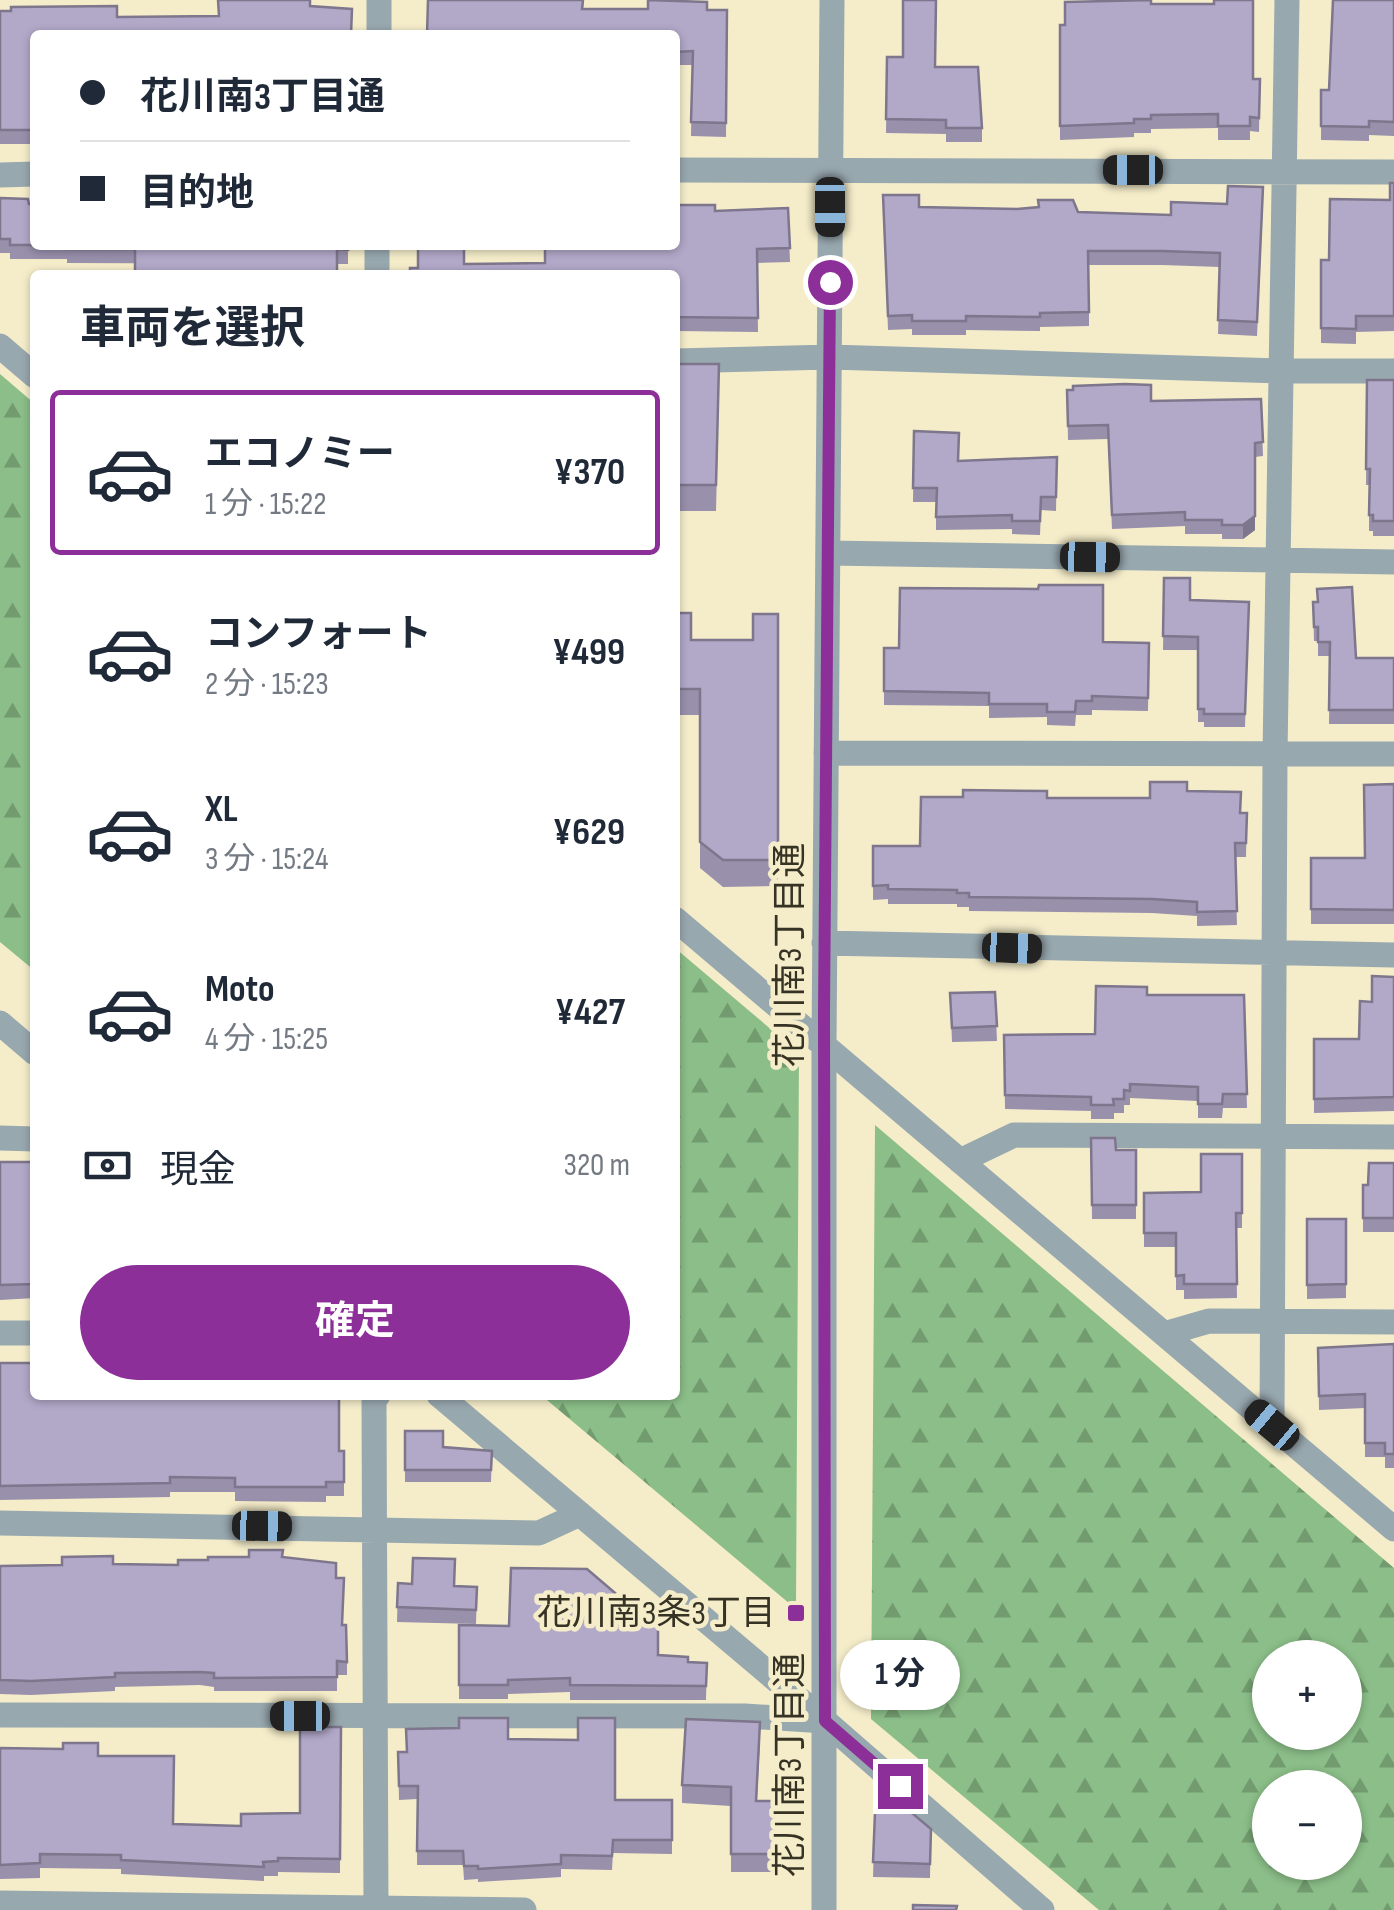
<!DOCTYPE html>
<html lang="ja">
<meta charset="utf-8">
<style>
body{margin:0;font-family:"Sofia Sans Condensed","Noto Sans JP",sans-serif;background:#f2f2f3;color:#1f2937;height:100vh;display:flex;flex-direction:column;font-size:38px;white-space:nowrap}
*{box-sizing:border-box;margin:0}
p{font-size:32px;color:#747a83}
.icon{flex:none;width:55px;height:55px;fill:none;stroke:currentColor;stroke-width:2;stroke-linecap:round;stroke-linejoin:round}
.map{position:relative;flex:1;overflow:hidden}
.drawer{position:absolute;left:30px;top:270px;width:650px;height:1130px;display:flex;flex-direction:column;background:#fff;border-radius:10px;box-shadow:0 2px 8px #0004}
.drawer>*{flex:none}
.guide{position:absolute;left:30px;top:30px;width:650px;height:220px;border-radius:10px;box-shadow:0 2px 8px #0004;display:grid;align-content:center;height:220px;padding:0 50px;background:#fff}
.buttons{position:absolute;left:1252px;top:1640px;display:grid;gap:20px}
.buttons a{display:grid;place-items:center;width:110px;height:110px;border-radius:50%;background:#fff;box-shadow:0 2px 8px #0004;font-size:50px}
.end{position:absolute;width:45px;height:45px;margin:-22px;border:12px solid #8d2f99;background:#fff;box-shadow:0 0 0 5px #fff}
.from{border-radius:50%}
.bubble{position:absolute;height:70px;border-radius:35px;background:#fff;box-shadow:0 2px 8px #0004;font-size:32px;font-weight:700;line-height:70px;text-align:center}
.car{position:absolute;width:30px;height:60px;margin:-30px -15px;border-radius:12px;box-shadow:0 0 8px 2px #0007;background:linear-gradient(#222 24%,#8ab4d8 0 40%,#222 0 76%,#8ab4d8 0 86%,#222 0)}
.guide b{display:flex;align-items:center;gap:35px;height:95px;font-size:38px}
.guide b+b{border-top:2px solid #e0e1e3}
.guide i{width:25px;height:25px;background:#1f2937}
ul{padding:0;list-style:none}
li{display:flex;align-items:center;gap:30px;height:165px;margin:0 20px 15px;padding:0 30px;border:5px solid transparent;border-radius:10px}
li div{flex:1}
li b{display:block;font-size:38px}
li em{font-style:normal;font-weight:700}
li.current{border-color:#8d2f99}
li>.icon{width:90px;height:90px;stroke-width:1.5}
h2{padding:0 50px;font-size:45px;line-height:120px}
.pay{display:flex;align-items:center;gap:25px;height:110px;padding:0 50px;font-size:38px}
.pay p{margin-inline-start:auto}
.action{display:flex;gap:20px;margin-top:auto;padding:20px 50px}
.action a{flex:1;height:115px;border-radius:60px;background:#8d2f99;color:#fff;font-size:40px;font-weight:700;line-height:115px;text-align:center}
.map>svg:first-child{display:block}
.forest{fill:url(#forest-firs);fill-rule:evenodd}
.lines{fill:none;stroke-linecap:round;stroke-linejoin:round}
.minor{stroke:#98a8af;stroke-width:25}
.wall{fill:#9990ac}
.shaded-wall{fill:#7d768c}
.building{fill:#b2a8c8;stroke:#7d768c;stroke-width:2.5}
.route{stroke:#8d2f99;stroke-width:12}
.poi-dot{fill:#8d2f99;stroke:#f5edca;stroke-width:4}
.labels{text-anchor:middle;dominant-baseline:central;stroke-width:9;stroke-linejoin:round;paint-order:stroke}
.street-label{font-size:35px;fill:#363325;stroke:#f5edca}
.poi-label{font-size:35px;fill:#363325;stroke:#f5edca;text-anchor:end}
</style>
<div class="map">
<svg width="1394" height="1910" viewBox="0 0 1394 1910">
<defs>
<pattern id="forest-firs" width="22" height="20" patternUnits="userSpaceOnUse" patternTransform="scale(2.5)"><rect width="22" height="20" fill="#8bbe88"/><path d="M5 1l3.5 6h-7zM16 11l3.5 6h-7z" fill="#729b6f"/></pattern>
</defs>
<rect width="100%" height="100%" fill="#f5edca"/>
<!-- forest -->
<path class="forest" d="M0,374L35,404V971L0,942Z
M675,948L799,1053L796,1609L541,1395H675Z
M875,1125L1394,1568V1910H1099L871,1719ZM1270,1658H1345V1732H1270ZM1270,1788H1345V1862H1270Z"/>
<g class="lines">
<!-- minor -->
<path class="minor" d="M379,35V0
M675,170L1394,172
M0,175L35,174
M377,275V245
M0,346L35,376
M675,361L830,357L1281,371H1394
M828,553L1394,562
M826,753L1394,754
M675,919L1394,1529
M824,943L1394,955
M0,1023L35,1053
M0,1138L35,1139
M960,1161L1014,1135L1394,1137
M0,1333H35
M1164,1334L1209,1321L1394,1322
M439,1395L825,1721L1042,1910
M1272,1425L1275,754L1287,0
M0,1523L539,1533L580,1514
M0,1715L745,1716L825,1721
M0,1903L524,1910
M376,1910L374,1401L378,1395
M824,1910V1045L832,0"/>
</g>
<!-- wall -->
<path class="wall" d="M218,0H311V6L352,9L351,35H35V144H0V11H11V7L117,6V17L218,16Z
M521,0H584L583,9H648L677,1L707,10H727L726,137L691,136L692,65H675V35Z
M1394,0V136L1369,135V141L1321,140V90H1329Z
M1151,4L1253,79H1260L1259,132L1250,131V140H1218V128L1151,129V133H1134V137L1060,140V25H1065Z
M887,57L935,67L982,128V142H946V134L886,133Z
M1394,183V331L1356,332V344L1321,343V260H1329L1390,200Z
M883,195L919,207L1171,215L1227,204L1263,201L1257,336L1218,334L1220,267L1162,265H1089V326L1040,327V331L966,330V335H912V329L888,330Z
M0,198L29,204L348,245V264L67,263V259H10V253H0Z
M788,208L790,262L757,263L758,332L675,331V275L464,264L545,263L715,211Z
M675,364L719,390L716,511H675Z
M1367,380H1394V536H1373V531H1369V485H1366Z
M1067,390L1151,401L1261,399L1263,456L1255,457V530L1243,539H1222V534H1185V526L1112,529L1108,439L1068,440Z
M914,431L959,461L1057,457L1056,511L1041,510L1040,535L1012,534V529L936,530V502H913Z
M1164,578L1190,600L1249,602L1245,727H1204V722H1198V650H1163Z
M1317,589L1356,658H1394V724H1329L1330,656H1318V641H1314L1313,602H1317Z
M675,613L691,640H753L778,614V886L723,887L700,868V715H675Z
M1103,642L1149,643L1148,711L1092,710V715H1076L1075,726L1047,725V717L989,718V706L884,705V648Z
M1394,784V924H1311V858H1365Z
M1187,791L1241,813H1247L1246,857H1235L1237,925L1197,926V916L1152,913L969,911V907H957V904H888V899L873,900V846H920L1047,798H1150Z
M1394,977V1111L1314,1113V1039H1359L1372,1002Z
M995,992L997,1041L952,1042L950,993Z
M1244,995L1247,1108H1223L1222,1118H1198V1101L1130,1098V1105H1124V1113H1114V1119H1091V1111L1005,1109L1004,1035L1095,1034Z
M1091,1138L1116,1150H1136V1219H1092Z
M1242,1154V1228H1236L1237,1298L1184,1299V1290H1176V1247H1144V1193L1201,1192Z
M0,1162H35V1298L0,1300Z
M1394,1163V1232H1363V1185H1368Z
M1307,1219H1346V1298L1307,1299Z
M1394,1344V1468H1385V1457H1365V1408L1319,1410L1318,1348Z
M0,1363L344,1451V1496H326V1502L235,1501V1492H170V1497L0,1500Z
M405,1431L443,1447L492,1451L491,1482H405Z
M282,1557L336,1578L347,1662V1675H337V1691H214V1687L200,1685L115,1687V1691L31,1695L0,1694V1566L113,1564L178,1565L208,1560Z
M398,1583L477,1587L476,1624L397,1622Z
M615,1607L605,1619L658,1655L688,1662L707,1663L706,1700H570V1692L508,1694V1699H459V1625L509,1626Z
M341,1727L340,1873L278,1872V1876H264V1881L121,1874V1869L40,1868V1878L0,1879V1748L98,1756L173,1824L241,1826L300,1813Z
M508,1739L615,1800H672V1854L613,1853L612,1870L561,1869V1877L478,1882V1879L464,1880L463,1865H417V1799L399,1800L398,1752Z
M760,1741L757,1801H777V1872H731V1806L682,1803V1785Z
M875,1813L931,1829L930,1878L873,1877Z"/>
<!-- shaded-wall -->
<path class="shaded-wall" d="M1255,516V530L1243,539V525Z
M615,1593V1607L593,1633V1619Z"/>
<!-- building -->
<path class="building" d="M218,0H310V6L352,9L351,35H35V130H0V11H11V7L117,6V17L219,16Z
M428,0H583L582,9H648V0L707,2V10H727L726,123L691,122L693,51L675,52V35H427Z
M903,0H936L935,67H978L982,128H946V120L886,119L887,57H903Z
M1151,0V4H1214V0H1253V79H1260L1259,118L1250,117V126H1218V114L1151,115V119H1134V123L1060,126V25H1065V2Z
M1333,0H1394V122L1369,121V127L1321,126V90H1329Z
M1390,183H1394V316H1356V329L1321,328V260H1329L1330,199L1390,200Z
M1228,186L1263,187L1257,322L1218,320L1220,253L1162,251H1088L1089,312L1040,313V317L966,316V321H912V315L888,316L883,195H919V207L1017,209L1039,207L1038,200H1073L1078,212L1171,215V202L1227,204Z
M0,198L28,199L29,204H35V245H10V239H0Z
M675,205H715V211L788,208L790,248L757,249L758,318L675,317V275H410V268H418V245H464V264L545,263V245H675Z
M67,245H348V250L337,249V275H135V249H67Z
M675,364H719L716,485H675Z
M1367,380H1394V521H1373V515H1369L1370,469H1366Z
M1125,384L1151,385V401L1261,399L1263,442L1255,443V516L1243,525H1222V520H1185V512L1112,515L1108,425L1068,426L1067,390H1073V386Z
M914,431L959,433L958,461L1057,457L1056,497H1041L1040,521H1012V515L936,517L937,488H913Z
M1164,578H1190V600L1249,602L1245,714H1204V709H1198V637L1163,636Z
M1039,585H1103V642L1149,643L1148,698L1092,696V701H1076L1075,712H1047V704H989V693L884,691V648H899L900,588L1038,589Z
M1352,587L1356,658H1394V710H1329L1330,642H1318V627H1314L1313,602H1318L1317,589Z
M675,613H691V640H753V614H778V860H723L700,842V689H675Z
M1150,782H1187V791L1241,792L1240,813H1247L1246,843H1235L1237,911L1197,912V902L1152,899L969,897V893H957V890L888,889V885L873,886V846H920L921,797H963V790L1047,791V798H1150Z
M1394,784V910L1311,909V858H1365L1364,785Z
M1372,976L1394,977V1097L1314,1099V1039H1359L1360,1001L1372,1002Z
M1096,986L1147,987V995H1244L1247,1094H1223L1222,1104H1198V1087L1130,1084V1091L1124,1090V1099H1113L1114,1105H1091V1097L1005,1095L1004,1035L1095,1034Z
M995,992L997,1026L952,1028L950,993Z
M1091,1138H1115L1116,1150H1136V1205H1092Z
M1201,1154H1242V1213H1236L1237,1284H1184V1275L1176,1276V1233H1144V1193L1201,1192Z
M0,1162H35V1284L0,1285Z
M1369,1163H1394V1218H1363V1185H1368Z
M1307,1219H1346V1284L1307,1285Z
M1394,1344V1454H1385V1443H1365V1394L1319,1396L1318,1348Z
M0,1363H35V1395H339V1451H344V1482H326V1487H235V1478L170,1477V1483L0,1486Z
M405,1431H443V1447L492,1451L491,1470H405Z
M249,1550H283L282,1557L336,1563V1578H344L342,1625H346L347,1662L337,1661V1677L214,1678V1673L200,1672L115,1673V1677L31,1681L0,1680V1566L62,1565V1557L113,1556V1564L178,1565V1560H208V1557H249Z
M413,1558L455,1559L454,1586L477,1587L476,1610L397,1607L398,1583L412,1584Z
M511,1568L587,1569L615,1593L593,1619H658V1655L688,1657V1662L707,1663L706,1686L570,1685V1678L508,1680V1685H459V1625L509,1626Z
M459,1718H508V1739L578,1740V1718H615V1800H672V1840H613L612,1856L561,1855V1864L478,1869V1866H464L463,1851H417L418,1786H399L398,1752H407L406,1729L459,1728Z
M686,1719L760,1722L756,1801H777V1854H731V1787L682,1785Z
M300,1727H341L340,1859L278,1858V1861L263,1862L264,1867L121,1860V1855L40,1854V1863L0,1865V1748L63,1749V1743H98V1756H174L173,1824L241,1826V1814L300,1813Z
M899,1802L931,1829L930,1864L873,1862L875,1813Z
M913,1905L957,1906L956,1910H913Z"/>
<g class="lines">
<!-- route -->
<path class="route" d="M830,282L824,1011L825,1721L900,1786"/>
</g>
<!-- markers -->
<rect class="poi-dot" x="786" y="1603" width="20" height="20" rx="5"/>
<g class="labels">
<!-- street labels -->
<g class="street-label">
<text transform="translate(790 955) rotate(-90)">花川南3丁目通</text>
<text transform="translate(790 1765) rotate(-90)">花川南3丁目通</text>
</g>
<!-- poi labels -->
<g class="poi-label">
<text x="776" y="1613">花川南3条3丁目</text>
</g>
</g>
</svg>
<div class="buttons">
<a>+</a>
<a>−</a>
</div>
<i class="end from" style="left:830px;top:282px"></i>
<i class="end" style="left:900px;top:1786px"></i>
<div class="bubble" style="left:840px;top:1640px;width:120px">1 分</div>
<i class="car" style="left:1133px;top:170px;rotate:270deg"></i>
<i class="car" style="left:830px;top:207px;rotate:180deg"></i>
<i class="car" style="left:1090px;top:557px;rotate:91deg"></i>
<i class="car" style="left:1012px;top:948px;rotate:92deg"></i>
<i class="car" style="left:1272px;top:1425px;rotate:310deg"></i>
<i class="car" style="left:262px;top:1526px;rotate:91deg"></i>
<i class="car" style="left:300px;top:1716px;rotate:270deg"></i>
<div class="guide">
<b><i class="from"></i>花川南3丁目通</b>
<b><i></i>目的地</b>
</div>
<section class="drawer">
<h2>車両を選択</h2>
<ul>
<li class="current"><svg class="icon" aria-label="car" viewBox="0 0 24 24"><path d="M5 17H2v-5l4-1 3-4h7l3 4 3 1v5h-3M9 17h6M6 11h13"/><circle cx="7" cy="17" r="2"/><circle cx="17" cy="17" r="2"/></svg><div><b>エコノミー</b><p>1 分 · 15:22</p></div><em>¥370</em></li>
<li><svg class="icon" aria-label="car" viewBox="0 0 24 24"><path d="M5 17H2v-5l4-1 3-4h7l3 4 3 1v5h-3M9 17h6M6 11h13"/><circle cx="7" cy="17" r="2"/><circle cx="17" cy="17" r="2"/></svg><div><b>コンフォート</b><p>2 分 · 15:23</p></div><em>¥499</em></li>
<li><svg class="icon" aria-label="car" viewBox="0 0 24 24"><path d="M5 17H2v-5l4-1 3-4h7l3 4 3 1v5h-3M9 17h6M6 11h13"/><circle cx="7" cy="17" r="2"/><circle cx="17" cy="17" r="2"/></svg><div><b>XL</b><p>3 分 · 15:24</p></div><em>¥629</em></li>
<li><svg class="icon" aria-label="car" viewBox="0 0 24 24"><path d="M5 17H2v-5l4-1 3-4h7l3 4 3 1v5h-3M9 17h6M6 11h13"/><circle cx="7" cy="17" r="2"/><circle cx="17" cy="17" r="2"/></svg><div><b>Moto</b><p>4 分 · 15:25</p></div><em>¥427</em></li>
</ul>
<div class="pay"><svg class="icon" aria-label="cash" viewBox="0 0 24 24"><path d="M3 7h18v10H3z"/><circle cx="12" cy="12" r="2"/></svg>現金<p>320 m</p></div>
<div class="action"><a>確定</a></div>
</section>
</div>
